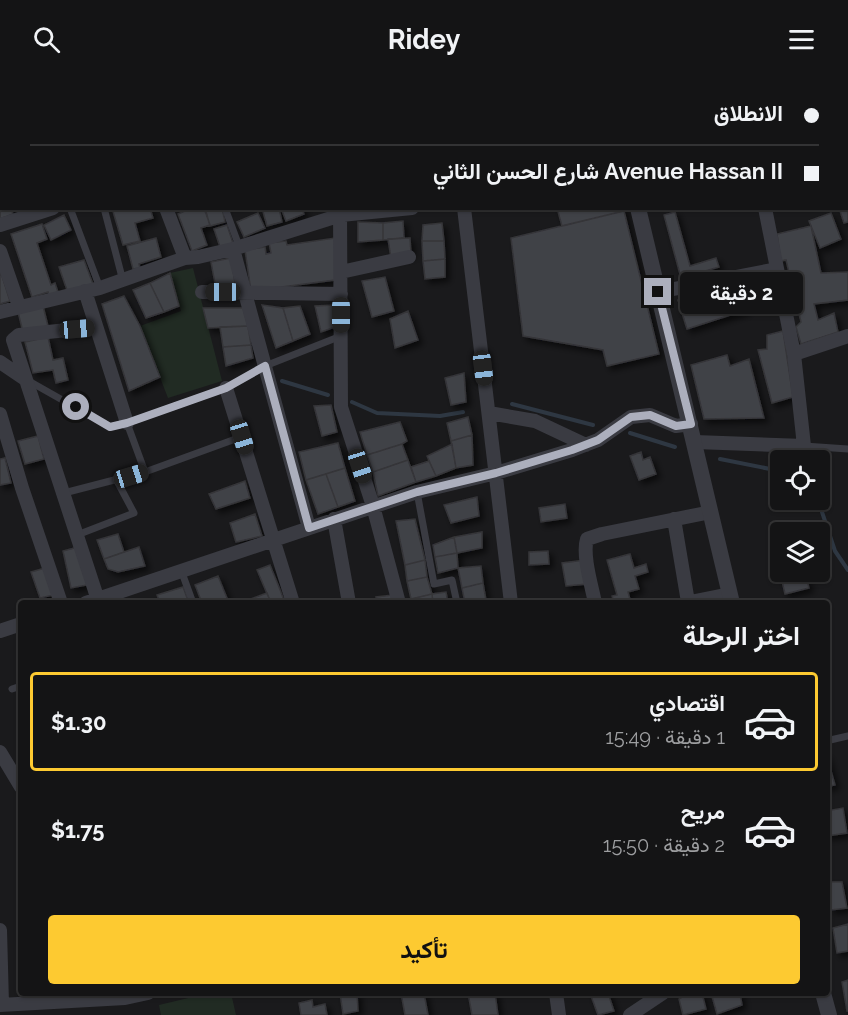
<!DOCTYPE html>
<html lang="ar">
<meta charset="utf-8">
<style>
body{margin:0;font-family:Raleway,Vazirmatn,sans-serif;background:#1d1d1e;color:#f1f3f6;direction:rtl;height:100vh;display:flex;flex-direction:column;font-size:22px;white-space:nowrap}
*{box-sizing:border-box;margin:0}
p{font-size:20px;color:#9d9ea0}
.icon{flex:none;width:33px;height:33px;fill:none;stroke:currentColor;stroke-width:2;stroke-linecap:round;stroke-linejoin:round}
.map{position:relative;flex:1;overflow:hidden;direction:ltr}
.panel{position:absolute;left:18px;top:522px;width:812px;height:396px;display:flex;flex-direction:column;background:#141415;border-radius:6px;box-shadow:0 2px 4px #0004,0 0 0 2px #333334;direction:rtl}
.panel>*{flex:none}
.guide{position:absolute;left:0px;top:0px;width:849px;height:132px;box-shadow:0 2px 4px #0004,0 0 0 2px #333334;direction:rtl;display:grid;align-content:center;height:132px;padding:0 30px;background:#141415}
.tools{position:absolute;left:770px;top:372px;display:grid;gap:12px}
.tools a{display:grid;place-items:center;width:60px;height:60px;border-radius:6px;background:#141415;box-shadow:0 2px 4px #0004,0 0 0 2px #333334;font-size:30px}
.end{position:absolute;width:27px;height:27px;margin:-14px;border:8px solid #acafbd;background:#111;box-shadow:0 0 0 3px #111}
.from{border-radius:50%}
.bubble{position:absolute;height:42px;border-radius:6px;background:#141415;box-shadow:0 2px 4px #0004,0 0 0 2px #333334;font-size:20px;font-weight:700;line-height:42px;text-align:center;direction:rtl}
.car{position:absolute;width:18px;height:36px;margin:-18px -9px;border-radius:8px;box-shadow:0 0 4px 2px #0007;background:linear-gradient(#222 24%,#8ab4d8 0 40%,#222 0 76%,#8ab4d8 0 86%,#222 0)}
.guide b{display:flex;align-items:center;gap:21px;height:57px;font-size:22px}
.guide b+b{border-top:2px solid #333334}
.guide i{width:15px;height:15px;background:#f1f3f6}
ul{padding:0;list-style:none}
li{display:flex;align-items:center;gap:18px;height:99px;margin:0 12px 9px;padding:0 18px;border:3px solid transparent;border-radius:6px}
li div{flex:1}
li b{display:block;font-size:22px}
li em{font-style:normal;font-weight:700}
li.on{border-color:#fdca31}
li>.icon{width:54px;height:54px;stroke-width:1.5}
h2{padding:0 30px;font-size:27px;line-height:72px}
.cta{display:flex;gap:12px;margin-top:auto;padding:12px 30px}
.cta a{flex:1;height:69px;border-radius:6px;background:#fdca31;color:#111;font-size:24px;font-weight:700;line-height:69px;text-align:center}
header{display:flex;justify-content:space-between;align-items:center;height:78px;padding:0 30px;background:#141415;font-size:27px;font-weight:700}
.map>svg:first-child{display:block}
.green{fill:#212b23}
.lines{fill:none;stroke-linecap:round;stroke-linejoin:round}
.stream{stroke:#2e3742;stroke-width:4}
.building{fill:#414247;stroke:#343438;stroke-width:1.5;filter:url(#shadow)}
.service{stroke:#3a3b42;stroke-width:7}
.minor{stroke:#3a3b42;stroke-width:14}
.tertiary{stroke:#3a3b42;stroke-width:16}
.route{stroke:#acafbd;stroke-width:8}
</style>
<header><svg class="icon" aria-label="menu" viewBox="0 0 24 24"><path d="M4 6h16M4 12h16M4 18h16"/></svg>Ridey<svg class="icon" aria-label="search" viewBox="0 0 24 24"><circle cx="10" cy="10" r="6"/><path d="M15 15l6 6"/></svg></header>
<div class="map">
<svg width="848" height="937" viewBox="0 0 848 937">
<defs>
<filter id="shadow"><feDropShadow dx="4" dy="4" stdDeviation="3" flood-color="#0009"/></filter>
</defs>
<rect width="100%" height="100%" fill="#1a1a1c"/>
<!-- green -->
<path class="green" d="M193,190L222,303L168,320L140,248L181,233L170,195Z
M209,915H231L236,937H161L159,927Z"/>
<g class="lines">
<!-- stream -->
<path class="stream" d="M282,303L328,317
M352,324L377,335L440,338L463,334
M512,326L593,347
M630,355L675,369
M720,381L780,393
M818,422L835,473L848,492"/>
</g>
<!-- building -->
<path class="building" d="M2,103V130H11L13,136L0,141Z
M848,124V144L844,145L839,130H848Z
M112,130H150L153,140L135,145L140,163L123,167Z
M192,130H204L210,147L201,150L207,167L192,173L178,136Z
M205,130H222L225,144L210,148Z
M262,130H279L282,144L267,148Z
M281,130H302L304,136L286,143Z
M557,130H623L624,133L562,148Z
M624,133L659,276L607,288L603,272L523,258L511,160Z
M675,134L690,188L716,180L719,189L681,200L664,137Z
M258,135L265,150L244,159L237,144Z
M831,135L841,161L820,170L809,143Z
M64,137L71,152L51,162L44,147Z
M403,143L404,160L383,162V145Z
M358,144L383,145V162L358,164Z
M442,145L444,163H422L423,147Z
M42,146L47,161L37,165L51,207L55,205L58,214L49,217L48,214L32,219L11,156Z
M227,147L233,165L220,169L214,151Z
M811,148L821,195L848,194V222L814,226L818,242L834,235L838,254L801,266L796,249L801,244L786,182L781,183L777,156Z
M156,160L161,179L139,186L140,190L133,191L127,168Z
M335,160V202L251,213L245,172L265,169L266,176L271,175L269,165L286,163L287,167Z
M410,160L411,176L391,180L388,161Z
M422,163H444L445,181L423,183Z
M231,180L236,211H216L211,184Z
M445,181V199L425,201L423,183Z
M84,182L93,206L68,215L59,189Z
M0,192L10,223L0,226Z
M170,195L179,228L164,234L150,205Z
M385,199L394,233L372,239L362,203Z
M150,205L164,234L146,240L133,212Z
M736,208L746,232L687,251L678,222Z
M124,218L140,248L160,299L129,313L102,226Z
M262,227L283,230L293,263L276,270Z
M335,227V249L321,254L315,228Z
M43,228L48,248L23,254L18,234Z
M300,228L310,256L293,263L283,230Z
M203,230H243L248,248L208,250Z
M408,233L418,262L395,270L390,241Z
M248,248L251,267L223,269L220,249Z
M783,253L793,319L772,325L758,272L767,271V257Z
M48,259L53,282L63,280L68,302L56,305L53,292L33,295L25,264Z
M251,267L253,280L226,288L223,269Z
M727,277L730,288L749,281L764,340L704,341L691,287Z
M464,295L466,324L451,327L445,300Z
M331,327L337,354L322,358L314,328Z
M468,339L472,357L451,363L447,345Z
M400,344L407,363L402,366L367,377L360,354Z
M472,357L473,387L456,390L451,363Z
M38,358L44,381L25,386L18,363Z
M338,365L345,390L306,402L299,374Z
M402,366L408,382L373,394L367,377Z
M452,366L456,390L436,398L427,378Z
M641,374L643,382L650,379L656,396L639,402L630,378Z
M5,380L11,405L0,407V381Z
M408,382L416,404L378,418L373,394Z
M429,383L436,398L416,404L411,389Z
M345,390L355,423L338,429L326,396Z
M326,396L338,429L318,436L306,402Z
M245,403L250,420L216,431L209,416Z
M477,419L479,438L451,445L444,427Z
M565,426L567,440L541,444L539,430Z
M255,436L262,458L236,464L230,445Z
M415,441L425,482L405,487L396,443Z
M482,454V470L457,475L454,459Z
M118,456L124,474L104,481L97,462Z
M454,459L457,475L435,479L433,467Z
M78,469L87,507L71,510L63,473Z
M139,469L145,488L118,494L108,491L104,481Z
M780,472V494H794L796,504L807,502L809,510L785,516L775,473Z
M548,473L549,486L529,487V474Z
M457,475L458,490L438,495L435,479Z
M630,476L634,490L646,486L648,494L635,498L639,511L628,514L631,525H610L614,524L612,518L617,517L607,482Z
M425,482L427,499L407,503L405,487Z
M585,482L588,506L566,508L562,485Z
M270,487L279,509L285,525H271L257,492Z
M481,488L483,505L462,510L458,490Z
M45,490L54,517L40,520L31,494Z
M218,498L229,525H202L195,507Z
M427,499L432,516L411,521L407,503Z
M483,505L486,522L465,525L462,510Z
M183,509L189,525H160L157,517Z
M446,514L448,525H433L432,516Z
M267,515L271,525H249L248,522Z
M432,516L433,525H412L411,521Z
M393,517V525H377L376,519Z
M826,675L835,707L826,709Z
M843,730L847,755L827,758L826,733Z
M826,804H842L847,830L831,832Z
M848,846V873L837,875L833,850Z
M848,902V933H847L842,904Z
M340,915H357L358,933L343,936Z
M401,915H424L428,937H405Z
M468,915H495L498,937H472Z
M590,915H608L614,933L598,937Z
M689,915H702L706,931L683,937L679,921Z
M711,915H740L742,927L717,936Z
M312,922L313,929L325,926L327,937H301L299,925Z"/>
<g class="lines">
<!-- service -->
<path class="service" d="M183,0V2
M70,130L100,210
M104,130L123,203
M225,130L239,168
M27,302L110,349L127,345L226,310L265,288L341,258
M127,345L145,394
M804,368L848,371
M417,414L434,506L452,502L457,525
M64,415L145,394L241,359
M77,457L134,435L117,403
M181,492L193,525
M12,611L21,608
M826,663L848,658"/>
<!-- minor -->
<path class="minor" d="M108,0V2
M327,0V2
M449,0V2
M736,0V2
M783,0V2
M0,31L2,35
M0,46H2
M166,130L185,180
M340,130L341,329L373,428L399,525
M464,130L511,525
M0,147L53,130
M233,171L309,450
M0,173L19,228
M341,194L409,179
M85,213L127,345
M202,214L341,216
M658,214L777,191
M0,234L100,210L185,180L198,179L233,171L341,137L412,130
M96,249L19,257L13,262L99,525
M794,276L848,258
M0,284L25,301
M226,310L293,525
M489,335L535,343L586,367
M0,336L22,410L61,525
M695,364L804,368L794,276L765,130
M334,441L349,525
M674,441L688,524
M86,525L417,414L496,395L572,372L598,362L631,339L650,337L676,348L691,346
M595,525C592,509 582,477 587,461L602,456L711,434
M685,525L730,516
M0,553L21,546
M0,674L21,709
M0,852L2,926
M556,915L559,937
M0,927L125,920L148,915
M630,937L663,915"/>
<!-- tertiary -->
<path class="tertiary" d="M606,0V2
M638,130L732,525
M823,915L829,937"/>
</g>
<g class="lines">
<!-- route -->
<path class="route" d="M76,329L110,349L127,345L226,310L265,288L309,450L417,414L496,395L572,372L598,362L631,339L650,337L676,348L691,346L658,214"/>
</g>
</svg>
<div class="tools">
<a><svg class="icon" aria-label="locate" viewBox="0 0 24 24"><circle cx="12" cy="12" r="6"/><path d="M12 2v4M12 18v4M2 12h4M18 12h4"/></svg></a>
<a><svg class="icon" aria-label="layers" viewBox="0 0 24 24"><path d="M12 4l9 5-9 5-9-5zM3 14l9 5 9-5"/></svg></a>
</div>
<i class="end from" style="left:76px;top:329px"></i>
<i class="end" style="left:658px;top:214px"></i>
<div class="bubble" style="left:680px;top:194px;width:123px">2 دقيقة</div>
<i class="car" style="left:223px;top:214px;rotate:270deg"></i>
<i class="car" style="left:341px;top:237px;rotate:180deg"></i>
<i class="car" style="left:77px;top:251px;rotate:85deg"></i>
<i class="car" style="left:483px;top:290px;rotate:173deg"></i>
<i class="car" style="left:242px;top:359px;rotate:163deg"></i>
<i class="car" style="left:360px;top:388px;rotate:162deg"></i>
<i class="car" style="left:131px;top:398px;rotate:73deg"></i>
<div class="guide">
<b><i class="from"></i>الانطلاق</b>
<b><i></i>Avenue Hassan II شارع الحسن الثاني</b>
</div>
<section class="panel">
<h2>اختر الرحلة</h2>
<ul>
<li class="on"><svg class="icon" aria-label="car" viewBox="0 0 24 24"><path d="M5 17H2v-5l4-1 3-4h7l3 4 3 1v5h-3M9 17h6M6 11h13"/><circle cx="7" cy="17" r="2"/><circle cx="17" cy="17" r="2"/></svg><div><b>اقتصادي</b><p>1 دقيقة · 15:49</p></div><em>$1.30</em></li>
<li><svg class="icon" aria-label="car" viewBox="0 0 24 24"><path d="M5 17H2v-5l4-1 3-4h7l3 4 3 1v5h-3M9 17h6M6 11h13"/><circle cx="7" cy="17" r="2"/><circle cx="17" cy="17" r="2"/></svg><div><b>مريح</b><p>2 دقيقة · 15:50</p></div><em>$1.75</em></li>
</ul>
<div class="cta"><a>تأكيد</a></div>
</section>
</div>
